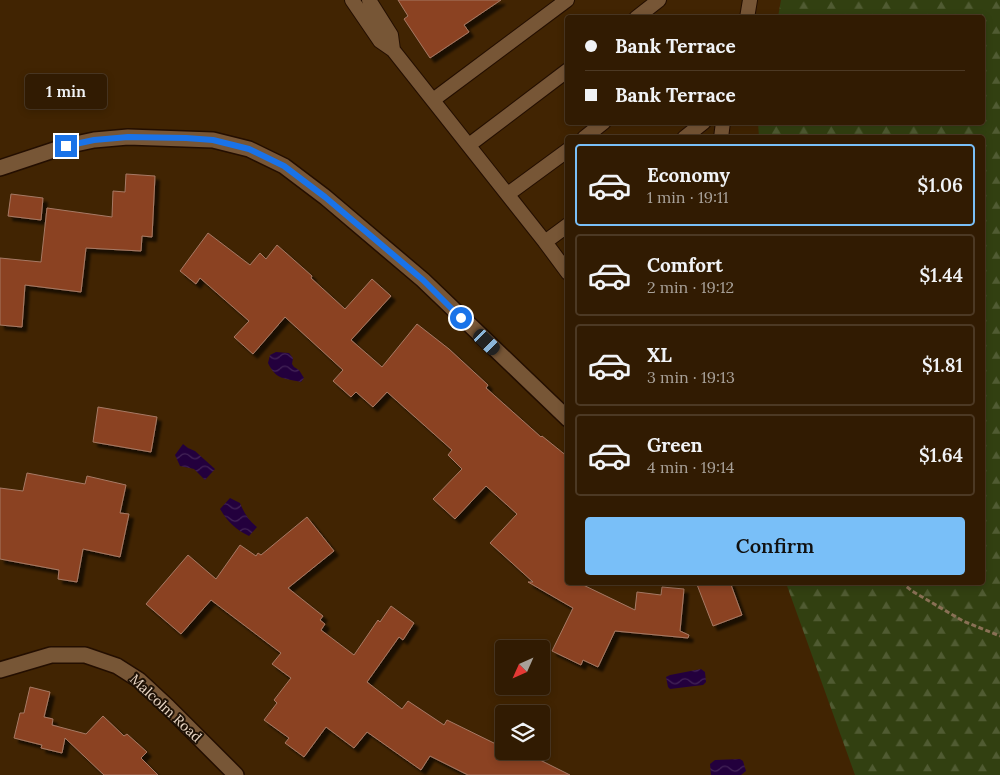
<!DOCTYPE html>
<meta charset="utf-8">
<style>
body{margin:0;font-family:Lora,serif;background:#3d2811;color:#f1f3f6;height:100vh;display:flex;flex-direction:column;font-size:19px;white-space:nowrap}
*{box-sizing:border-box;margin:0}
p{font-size:16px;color:#a8a199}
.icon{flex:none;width:28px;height:28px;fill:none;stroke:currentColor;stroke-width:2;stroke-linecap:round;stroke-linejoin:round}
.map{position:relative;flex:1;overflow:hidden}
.details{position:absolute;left:565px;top:135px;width:420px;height:450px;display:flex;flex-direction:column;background:#311b02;border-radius:5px;box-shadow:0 2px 8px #0003,0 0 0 1px #4c3924}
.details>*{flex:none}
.banner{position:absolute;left:565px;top:15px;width:420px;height:110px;border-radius:5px;box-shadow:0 2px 8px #0003,0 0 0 1px #4c3924;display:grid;align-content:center;height:110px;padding:0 20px;background:#311b02}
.needle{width:32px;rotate:225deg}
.fabs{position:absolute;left:495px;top:640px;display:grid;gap:10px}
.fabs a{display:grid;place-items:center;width:55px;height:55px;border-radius:5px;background:#311b02;box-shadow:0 2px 8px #0003,0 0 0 1px #4c3924;font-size:25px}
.end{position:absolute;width:22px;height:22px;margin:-11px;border:6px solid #1a73e8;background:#fff;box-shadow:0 0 0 2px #fff}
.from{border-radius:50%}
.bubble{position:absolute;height:35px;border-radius:5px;background:#311b02;box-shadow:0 2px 8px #0003,0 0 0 1px #4c3924;font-size:16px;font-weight:600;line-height:35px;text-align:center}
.car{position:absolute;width:15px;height:30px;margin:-15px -8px;border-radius:6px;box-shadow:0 0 4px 1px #0007;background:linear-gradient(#222 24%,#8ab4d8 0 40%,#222 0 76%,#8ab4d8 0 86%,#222 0)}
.banner b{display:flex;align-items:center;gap:18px;height:48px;font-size:19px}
.banner b+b{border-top:1px solid #4c3924}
.banner i{width:12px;height:12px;background:#f1f3f6}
ul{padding:9px 0 0;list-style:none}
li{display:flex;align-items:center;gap:15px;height:82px;margin:0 10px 8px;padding:0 10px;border:2px solid #4c3924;border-radius:5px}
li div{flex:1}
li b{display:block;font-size:19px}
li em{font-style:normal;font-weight:600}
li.on{border-color:#79bff8}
li>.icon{width:45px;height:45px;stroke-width:1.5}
.action{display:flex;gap:10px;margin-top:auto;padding:10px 20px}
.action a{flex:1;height:58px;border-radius:5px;background:#79bff8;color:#111;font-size:20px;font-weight:600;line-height:58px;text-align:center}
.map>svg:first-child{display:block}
.forest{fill:url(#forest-firs)}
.water{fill:url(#water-waves)}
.building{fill:#8b4320;stroke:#a67965;filter:url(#shadow)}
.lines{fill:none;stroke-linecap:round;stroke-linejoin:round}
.lane-casing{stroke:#230e00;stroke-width:16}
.street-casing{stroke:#230e00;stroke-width:18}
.path{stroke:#897055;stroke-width:3;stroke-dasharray:5 2.5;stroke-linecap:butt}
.lane{stroke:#775636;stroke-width:14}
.street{stroke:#775636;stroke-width:15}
.route{stroke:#1a73e8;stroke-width:6}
.labels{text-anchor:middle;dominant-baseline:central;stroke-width:4;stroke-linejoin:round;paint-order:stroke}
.street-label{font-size:14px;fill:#e9d6c4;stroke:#1e1105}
</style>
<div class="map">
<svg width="1000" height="775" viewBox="0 0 1000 775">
<defs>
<pattern id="forest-firs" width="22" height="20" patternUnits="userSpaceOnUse" patternTransform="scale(1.25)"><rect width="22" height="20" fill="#324011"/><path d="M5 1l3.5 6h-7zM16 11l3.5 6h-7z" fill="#505b32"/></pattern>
<pattern id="water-waves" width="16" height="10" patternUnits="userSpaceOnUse" patternTransform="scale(1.25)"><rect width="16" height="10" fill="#23003d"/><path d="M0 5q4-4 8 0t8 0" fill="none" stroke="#432457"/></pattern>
<filter id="shadow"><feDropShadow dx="4.5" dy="4.5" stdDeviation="1" flood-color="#0009"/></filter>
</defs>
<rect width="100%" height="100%" fill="#412402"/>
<!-- forest -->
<path class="forest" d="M781,0H1000V775H855L786,583L982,582V138L759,137L758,123L982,122V18L778,17Z"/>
<!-- water -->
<path class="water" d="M276,352L289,353L293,358L292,364L294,367L299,370L304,378L301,382C284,378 276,380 268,363L270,355Z
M183,444L188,448L195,451L215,469L205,480L194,469L180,466L175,455Z
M230,498L240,503C244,513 249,521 257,527L249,536C236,530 227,521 220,509Z
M701,669L705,672L706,682L703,685L670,689L668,687L666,677L670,675Z
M740,759L743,761L746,771L741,775H711L710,764L715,760Z"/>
<!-- building -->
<path class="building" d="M398,0H501L464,25L469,32L430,58L404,19L408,16Z
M126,174L155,176L152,237L142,236L141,251L86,248L81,292L25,285L22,327L0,325V258L41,262L47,208L112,217L113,191L125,192Z
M11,194L43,198L41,220L8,216Z
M208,233L250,265L260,253L266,259L277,245L312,276L311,278L345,309L372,279L391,296L351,340L382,367L417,324L449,349L488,385L486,388L541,437L542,436L568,457V582H577L635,610L637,592L661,595L662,587L684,589L680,631L689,635L688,638L615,631L598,667L583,660L581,665L552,651L573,608L528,582H533L490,543L517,514L486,486L455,519L433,499L462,469L448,455L452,450L387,392L373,407L356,392L351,397L333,381L343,370L285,317L253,354L234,337L249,321L200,278L196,284L180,271Z
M98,407L157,417L151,452L93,442Z
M27,473L85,484L87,476L126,485L120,513L129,514L120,557L83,549L77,582L58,579L59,570L0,559V488L23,491Z
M307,517L334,551L288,588L323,616L320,620L325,624L321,630L354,655L378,620L380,622L391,606L414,623L403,640L399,637L367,682L402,709L408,701L444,725L447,720L504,748V751H545L538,759L570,775H468L430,756L421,770L367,732L354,748L326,727L304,757L285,743L289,738L264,720L277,703L274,700L291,678L272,664L281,653L211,600L181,634L146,604L188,555L216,579L240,545L256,556L258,553L261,555Z
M696,582H730L742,615L713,626Z
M30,687L50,692L44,717L53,719L52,725L86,734L103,716L124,736L127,734L147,752L141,758L158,775H104L65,738L62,753L41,748L42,745L14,738L20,713H24Z"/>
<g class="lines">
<!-- lane casing -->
<g class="lane-casing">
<path id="lane" d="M352,0L380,41L393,50L545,242L568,273
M369,0L391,35L393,50
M636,18L659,0
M747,18L750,0
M433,100L567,0
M584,138L604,122
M684,138L704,122
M721,138L723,122
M469,145L568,70
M508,194L568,150
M545,242L568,225"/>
</g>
<!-- street casing -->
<g class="street-casing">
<path id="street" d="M0,168L66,146L94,140L128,137L213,140L249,149L284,166L325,197L423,280L568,419
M0,670L51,655H85L117,666L139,680L168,707L236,775"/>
</g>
<!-- path -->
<path class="path" d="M901,582L912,591L963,621L1000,636"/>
<!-- lane -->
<use href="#lane" class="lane"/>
<!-- street -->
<use href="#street" class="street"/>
</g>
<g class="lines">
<!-- route -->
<path class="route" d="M66,146L94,140L128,137L186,138L213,140L249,149L284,166L325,197L423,280L461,318"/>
</g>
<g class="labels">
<!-- street labels -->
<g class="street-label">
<text transform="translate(166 708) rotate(43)">Malcolm Road</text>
</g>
</g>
</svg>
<div class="fabs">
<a><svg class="needle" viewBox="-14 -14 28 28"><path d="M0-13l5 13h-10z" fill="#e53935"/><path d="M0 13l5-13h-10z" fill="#a8a199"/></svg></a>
<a><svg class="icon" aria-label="layers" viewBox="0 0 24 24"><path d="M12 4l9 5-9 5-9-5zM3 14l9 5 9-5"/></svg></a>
</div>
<i class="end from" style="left:461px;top:318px"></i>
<i class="end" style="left:66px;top:146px"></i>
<div class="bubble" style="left:25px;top:74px;width:82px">1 min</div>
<i class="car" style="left:487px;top:342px;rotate:134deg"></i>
<div class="banner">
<b><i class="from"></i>Bank Terrace</b>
<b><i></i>Bank Terrace</b>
</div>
<section class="details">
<ul>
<li class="on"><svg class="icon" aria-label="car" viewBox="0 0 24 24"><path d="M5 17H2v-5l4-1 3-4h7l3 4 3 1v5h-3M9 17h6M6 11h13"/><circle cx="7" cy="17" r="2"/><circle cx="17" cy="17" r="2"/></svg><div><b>Economy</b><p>1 min · 19:11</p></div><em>$1.06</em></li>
<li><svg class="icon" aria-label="car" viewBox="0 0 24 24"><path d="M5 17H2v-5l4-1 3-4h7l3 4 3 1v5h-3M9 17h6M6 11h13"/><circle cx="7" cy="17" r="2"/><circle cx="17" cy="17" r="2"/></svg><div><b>Comfort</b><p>2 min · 19:12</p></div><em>$1.44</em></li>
<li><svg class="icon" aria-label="car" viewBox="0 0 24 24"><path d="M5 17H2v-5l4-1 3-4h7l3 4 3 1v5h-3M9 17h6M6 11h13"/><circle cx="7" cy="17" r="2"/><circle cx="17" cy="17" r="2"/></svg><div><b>XL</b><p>3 min · 19:13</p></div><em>$1.81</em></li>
<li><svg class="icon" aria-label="car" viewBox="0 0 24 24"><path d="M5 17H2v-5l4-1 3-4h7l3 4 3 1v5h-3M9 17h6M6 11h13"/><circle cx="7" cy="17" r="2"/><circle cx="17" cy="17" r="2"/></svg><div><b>Green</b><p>4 min · 19:14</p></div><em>$1.64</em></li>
</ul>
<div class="action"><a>Confirm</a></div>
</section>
</div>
